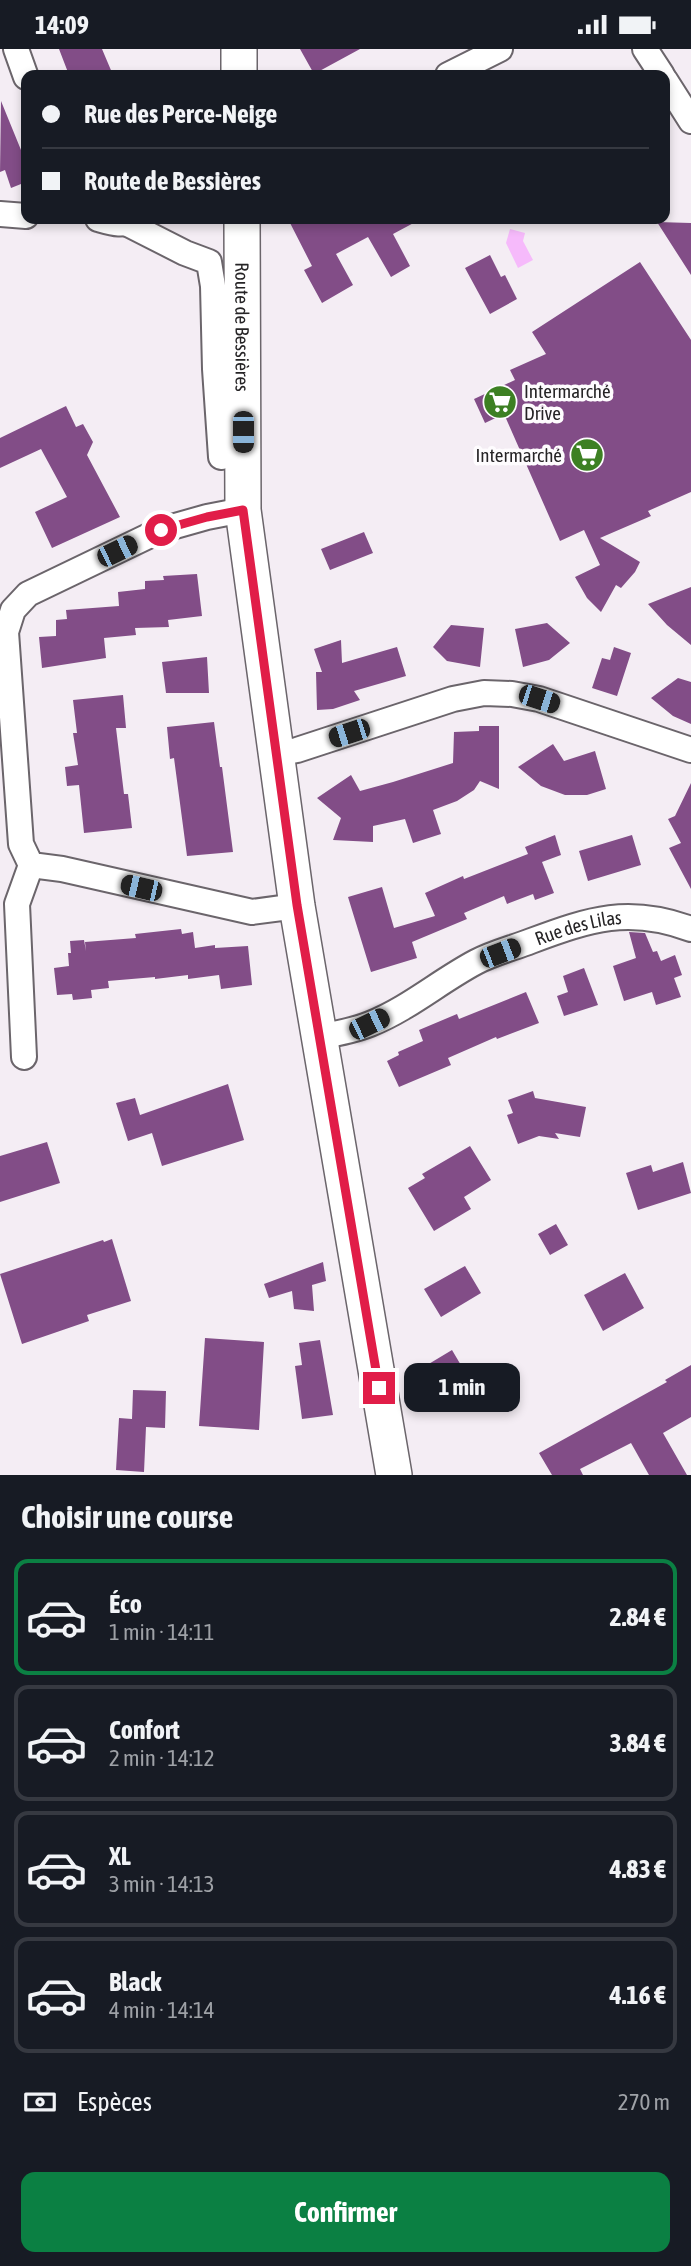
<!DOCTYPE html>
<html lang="fr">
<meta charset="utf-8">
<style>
body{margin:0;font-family:"Asap Condensed",sans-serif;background:#242831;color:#f1f3f6;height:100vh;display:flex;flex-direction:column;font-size:26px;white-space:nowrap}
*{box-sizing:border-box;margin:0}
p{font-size:23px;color:#9ea1a6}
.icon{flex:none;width:38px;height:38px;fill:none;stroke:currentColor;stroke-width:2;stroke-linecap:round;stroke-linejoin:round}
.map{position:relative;height:1426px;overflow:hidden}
.sheet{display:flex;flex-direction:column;background:#171b24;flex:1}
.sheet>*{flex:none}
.hud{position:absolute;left:21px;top:21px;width:649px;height:154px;border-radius:14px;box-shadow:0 4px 10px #0003;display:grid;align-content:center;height:154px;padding:0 21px;background:#171b24}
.end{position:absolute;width:32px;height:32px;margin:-16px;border:9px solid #e11d48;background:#fff;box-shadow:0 0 0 4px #fff}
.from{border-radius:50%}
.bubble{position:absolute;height:49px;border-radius:14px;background:#171b24;box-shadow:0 4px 10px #0003;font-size:23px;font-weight:700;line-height:49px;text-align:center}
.car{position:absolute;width:21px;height:42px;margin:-21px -10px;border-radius:9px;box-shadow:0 0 5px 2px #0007;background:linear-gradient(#222 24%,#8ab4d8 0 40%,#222 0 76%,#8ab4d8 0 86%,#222 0)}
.hud b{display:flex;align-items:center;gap:24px;height:66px;font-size:26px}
.hud b+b{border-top:2px solid #363941}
.hud i{width:18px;height:18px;background:#f1f3f6}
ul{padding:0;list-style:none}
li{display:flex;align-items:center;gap:21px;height:116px;margin:0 14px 10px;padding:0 7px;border:4px solid #363941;border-radius:14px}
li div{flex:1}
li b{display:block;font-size:26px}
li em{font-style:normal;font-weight:700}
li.on{border-color:#0b8043}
li>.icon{width:63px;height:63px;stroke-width:1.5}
h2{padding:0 21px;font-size:32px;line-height:84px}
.pay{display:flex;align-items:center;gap:18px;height:77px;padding:0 21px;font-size:26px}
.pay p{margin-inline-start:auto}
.primary-button{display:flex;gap:14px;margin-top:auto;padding:14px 21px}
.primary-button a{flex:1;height:80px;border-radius:14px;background:#0b8043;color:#fff;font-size:28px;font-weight:700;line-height:80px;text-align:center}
.status{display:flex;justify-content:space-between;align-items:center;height:49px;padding:0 35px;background:#171b24;direction:ltr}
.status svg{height:19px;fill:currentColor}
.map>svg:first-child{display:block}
.water{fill:#f6bafb}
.building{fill:#824d87}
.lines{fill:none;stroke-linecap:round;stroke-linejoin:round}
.street-casing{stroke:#6b656b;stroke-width:28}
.secondary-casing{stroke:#6b656b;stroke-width:38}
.street{stroke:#fff;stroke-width:24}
.secondary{stroke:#fff;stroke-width:35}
.route{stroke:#e11d48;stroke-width:9}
.labels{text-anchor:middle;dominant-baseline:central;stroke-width:7;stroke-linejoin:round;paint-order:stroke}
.street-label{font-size:19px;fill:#262426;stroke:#fefcfe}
.poi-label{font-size:19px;fill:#262426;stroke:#fefcfe;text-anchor:start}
</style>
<div class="status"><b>14:09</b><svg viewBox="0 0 49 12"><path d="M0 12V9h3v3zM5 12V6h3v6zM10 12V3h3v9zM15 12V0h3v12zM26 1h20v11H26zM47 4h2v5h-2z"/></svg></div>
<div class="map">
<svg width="691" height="1426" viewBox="0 0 691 1426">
<rect width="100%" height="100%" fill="#f4edf4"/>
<!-- water -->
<path class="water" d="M510,180L525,184L523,192L533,211L518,219L506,194Z"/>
<!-- building -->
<path class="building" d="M59,0H102L113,26H69Z
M300,0H360L314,25Z
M1,52L21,101L26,99V133L11,139L5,121L0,123Z
M288,170H421L393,185L410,217L391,228L368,188L336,205L353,236L322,254L304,221L312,217Z
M657,173L691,174V226Z
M490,206L501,228L505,226L517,250L490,265L465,219Z
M640,213L691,291V443L648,462L651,467L600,489L640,513L635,523L621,539L616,536L601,563L587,549L575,528L600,516L584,481L560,492L504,365L485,374L474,350L515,331L510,321L546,305L532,283Z
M66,357L76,378L83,375L93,393L87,406L120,468L52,499L35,463L67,448L41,400L0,419V389Z
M364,483L373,504L330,521L321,500Z
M197,525L202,567L168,571L169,578L135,579L136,586L104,589L106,609L42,619L39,588L56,587V571L67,570L66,561L119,557L118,543L145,540V532L164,531L163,527Z
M691,538V596L667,576L648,555Z
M547,574L570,594L549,611L523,618L515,580Z
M451,576L484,579L480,618L447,612L433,598Z
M341,591L342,614L397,598L406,627L354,642L360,651L333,660L317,661L316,623H322L314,600Z
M614,598L631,604L617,647L592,639L602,609L610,611Z
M207,608L209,644H166L162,613Z
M678,629L691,633V675L673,667L651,649Z
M123,646L126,679H116L124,745H128L132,779L84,784L79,736L67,737L65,718L78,716L73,684H77L73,651Z
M214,673L220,718H222L233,803L187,807L174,709L170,710L167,678Z
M479,677H499V740L480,732L474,741L457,752L433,761L441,785L413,794L405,770L373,777V793L333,791L341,769L317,749L351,726L360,742L393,733L453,714L454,683L479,682Z
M553,695L564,712L595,702L606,740L587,746H565L541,737L518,718Z
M691,734V840L669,799L681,794L668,770L675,767Z
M555,786L561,806L542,813L554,844L535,851L533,845L507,855L504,847L464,864L467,870L412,893L417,909L371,923L348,848L382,838L394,879L435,867L425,844L463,827L464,830L528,805L525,798Z
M632,786L641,816L588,832L579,802Z
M181,880L182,885L193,883L195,899L215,896V899L248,897L252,936L221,940L219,926L188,930V926L155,930V928L108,932L109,939L91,941L92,949L73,951L72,945L57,946L54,919L69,917L68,904H71L70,892L84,891L86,902L85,893L136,889L135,885Z
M629,883L645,884L653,903L657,902L661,912L675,906L682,926L674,929L681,948L656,956L652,943L624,952L613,917L636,909Z
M584,919L598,956L564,967L557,947L568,943L563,927Z
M526,943L539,974L497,990L496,988L448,1009L451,1016L399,1038L387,1012L399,1006L398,1003L423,992L419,981L457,965L459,970Z
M228,1035L244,1091L162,1117L152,1084L128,1092L116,1054L135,1049L140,1066Z
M533,1042L535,1049L586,1058L580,1088L555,1084L559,1090L539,1087L518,1095L507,1066L513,1064L508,1051Z
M47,1093L60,1134L0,1153V1107Z
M470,1097L491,1131L464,1148L471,1160L434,1182L408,1139L425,1129L422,1125Z
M683,1113L691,1144L638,1161L626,1124L651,1116L653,1123Z
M556,1175L568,1196L550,1206L538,1185Z
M112,1190L131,1252L87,1266L89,1272L22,1295L0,1225L103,1191L104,1193Z
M323,1213L326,1232L312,1236L314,1262L294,1260L292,1242L269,1249L264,1235Z
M465,1217L481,1244L441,1268L424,1240Z
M625,1224L644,1259L603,1282L584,1246Z
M205,1289L264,1293L259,1381L199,1377Z
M320,1291L333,1366L302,1370L295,1317L302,1316L299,1294Z
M452,1301L465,1323L476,1317L492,1344L476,1354L468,1341L450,1352L427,1316Z
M691,1316V1368L663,1384L687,1426H649L631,1394L580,1420L583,1426H552L539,1404L667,1333L665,1331Z
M133,1341L166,1342L165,1379L146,1378L144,1423L116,1421L119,1369L132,1370Z"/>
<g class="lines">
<!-- street casing -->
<g class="street-casing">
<g id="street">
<path d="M16,0L26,28"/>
<path d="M645,0L662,26"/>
<path d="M448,26L500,0"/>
<path d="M665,31L691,72"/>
<path d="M0,165L26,167"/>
<path d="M98,170C112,174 123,178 136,170"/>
<path d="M128,175L185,204L209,213L213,237L215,320L221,408"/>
<path d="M243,461L207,468L161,481L28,545L13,561L6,583L21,795L31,816L62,820L252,863L297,857"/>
<path d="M276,705L297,701L453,650L484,644L512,645L539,650L691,701"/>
<path id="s1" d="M318,988C335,985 353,982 370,975C408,960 440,932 476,913C493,904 513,899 531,892C590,870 629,857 691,880"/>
<path d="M24,1008L17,855L31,816"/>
</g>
</g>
<!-- secondary casing -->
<g class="secondary-casing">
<g id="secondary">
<path d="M239,0V26"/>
<path id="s2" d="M242,170L243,461L297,857L394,1426"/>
</g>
</g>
<!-- street -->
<use href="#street" class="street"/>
<!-- secondary -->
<use href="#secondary" class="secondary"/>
</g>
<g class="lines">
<!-- route -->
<path class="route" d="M161,481L207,468L243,461L297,856L379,1339"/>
</g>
<!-- icons -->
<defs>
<g id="supermarket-disc" transform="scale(1.75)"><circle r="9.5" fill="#3d8023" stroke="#fefcfe"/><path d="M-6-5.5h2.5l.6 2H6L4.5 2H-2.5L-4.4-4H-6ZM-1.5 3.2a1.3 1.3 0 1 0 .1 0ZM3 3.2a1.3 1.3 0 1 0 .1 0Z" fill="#fff"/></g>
</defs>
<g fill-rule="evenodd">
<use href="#supermarket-disc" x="500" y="353"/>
<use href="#supermarket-disc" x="587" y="406"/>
</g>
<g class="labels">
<!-- street labels -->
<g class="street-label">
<text stroke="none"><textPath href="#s2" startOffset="108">Route de Bessières</textPath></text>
<text stroke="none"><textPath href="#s1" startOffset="285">Rue des Lilas</textPath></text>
</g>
<!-- poi labels -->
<g class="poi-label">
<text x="524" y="342">Intermarché<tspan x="524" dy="22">Drive</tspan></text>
<text x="562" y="406" text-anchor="end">Intermarché</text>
</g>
</g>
</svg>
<i class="end from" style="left:161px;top:481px"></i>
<i class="end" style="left:379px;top:1339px"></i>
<div class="bubble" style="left:404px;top:1314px;width:116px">1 min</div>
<i class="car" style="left:243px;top:383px;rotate:180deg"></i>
<i class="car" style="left:117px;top:502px;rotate:64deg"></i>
<i class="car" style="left:539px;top:650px;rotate:108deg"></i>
<i class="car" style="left:349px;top:684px;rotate:252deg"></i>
<i class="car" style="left:141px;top:839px;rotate:283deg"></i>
<i class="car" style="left:500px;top:904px;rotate:69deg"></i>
<i class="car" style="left:369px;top:975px;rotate:64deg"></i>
<div class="hud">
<b><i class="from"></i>Rue des Perce-Neige</b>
<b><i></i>Route de Bessières</b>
</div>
</div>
<section class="sheet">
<h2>Choisir une course</h2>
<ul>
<li class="on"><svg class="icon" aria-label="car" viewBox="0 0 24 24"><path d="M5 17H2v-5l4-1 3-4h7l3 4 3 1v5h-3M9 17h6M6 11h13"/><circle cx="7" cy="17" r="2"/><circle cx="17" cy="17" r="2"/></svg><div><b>Éco</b><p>1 min · 14:11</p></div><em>2.84 €</em></li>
<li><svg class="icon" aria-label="car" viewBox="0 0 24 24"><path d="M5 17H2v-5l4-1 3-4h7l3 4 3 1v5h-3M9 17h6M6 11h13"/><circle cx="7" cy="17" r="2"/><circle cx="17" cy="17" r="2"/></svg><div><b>Confort</b><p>2 min · 14:12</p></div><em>3.84 €</em></li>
<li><svg class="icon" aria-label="car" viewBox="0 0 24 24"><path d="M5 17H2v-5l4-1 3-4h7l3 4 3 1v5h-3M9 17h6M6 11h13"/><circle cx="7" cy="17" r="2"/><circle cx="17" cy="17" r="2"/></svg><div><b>XL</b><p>3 min · 14:13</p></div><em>4.83 €</em></li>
<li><svg class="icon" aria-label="car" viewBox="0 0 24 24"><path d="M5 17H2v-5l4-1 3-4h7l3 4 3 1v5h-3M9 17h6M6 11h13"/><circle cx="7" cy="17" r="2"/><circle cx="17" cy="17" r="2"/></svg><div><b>Black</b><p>4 min · 14:14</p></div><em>4.16 €</em></li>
</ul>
<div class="pay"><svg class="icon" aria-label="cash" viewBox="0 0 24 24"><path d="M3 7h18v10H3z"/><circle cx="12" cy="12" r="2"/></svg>Espèces<p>270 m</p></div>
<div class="primary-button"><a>Confirmer</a></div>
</section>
